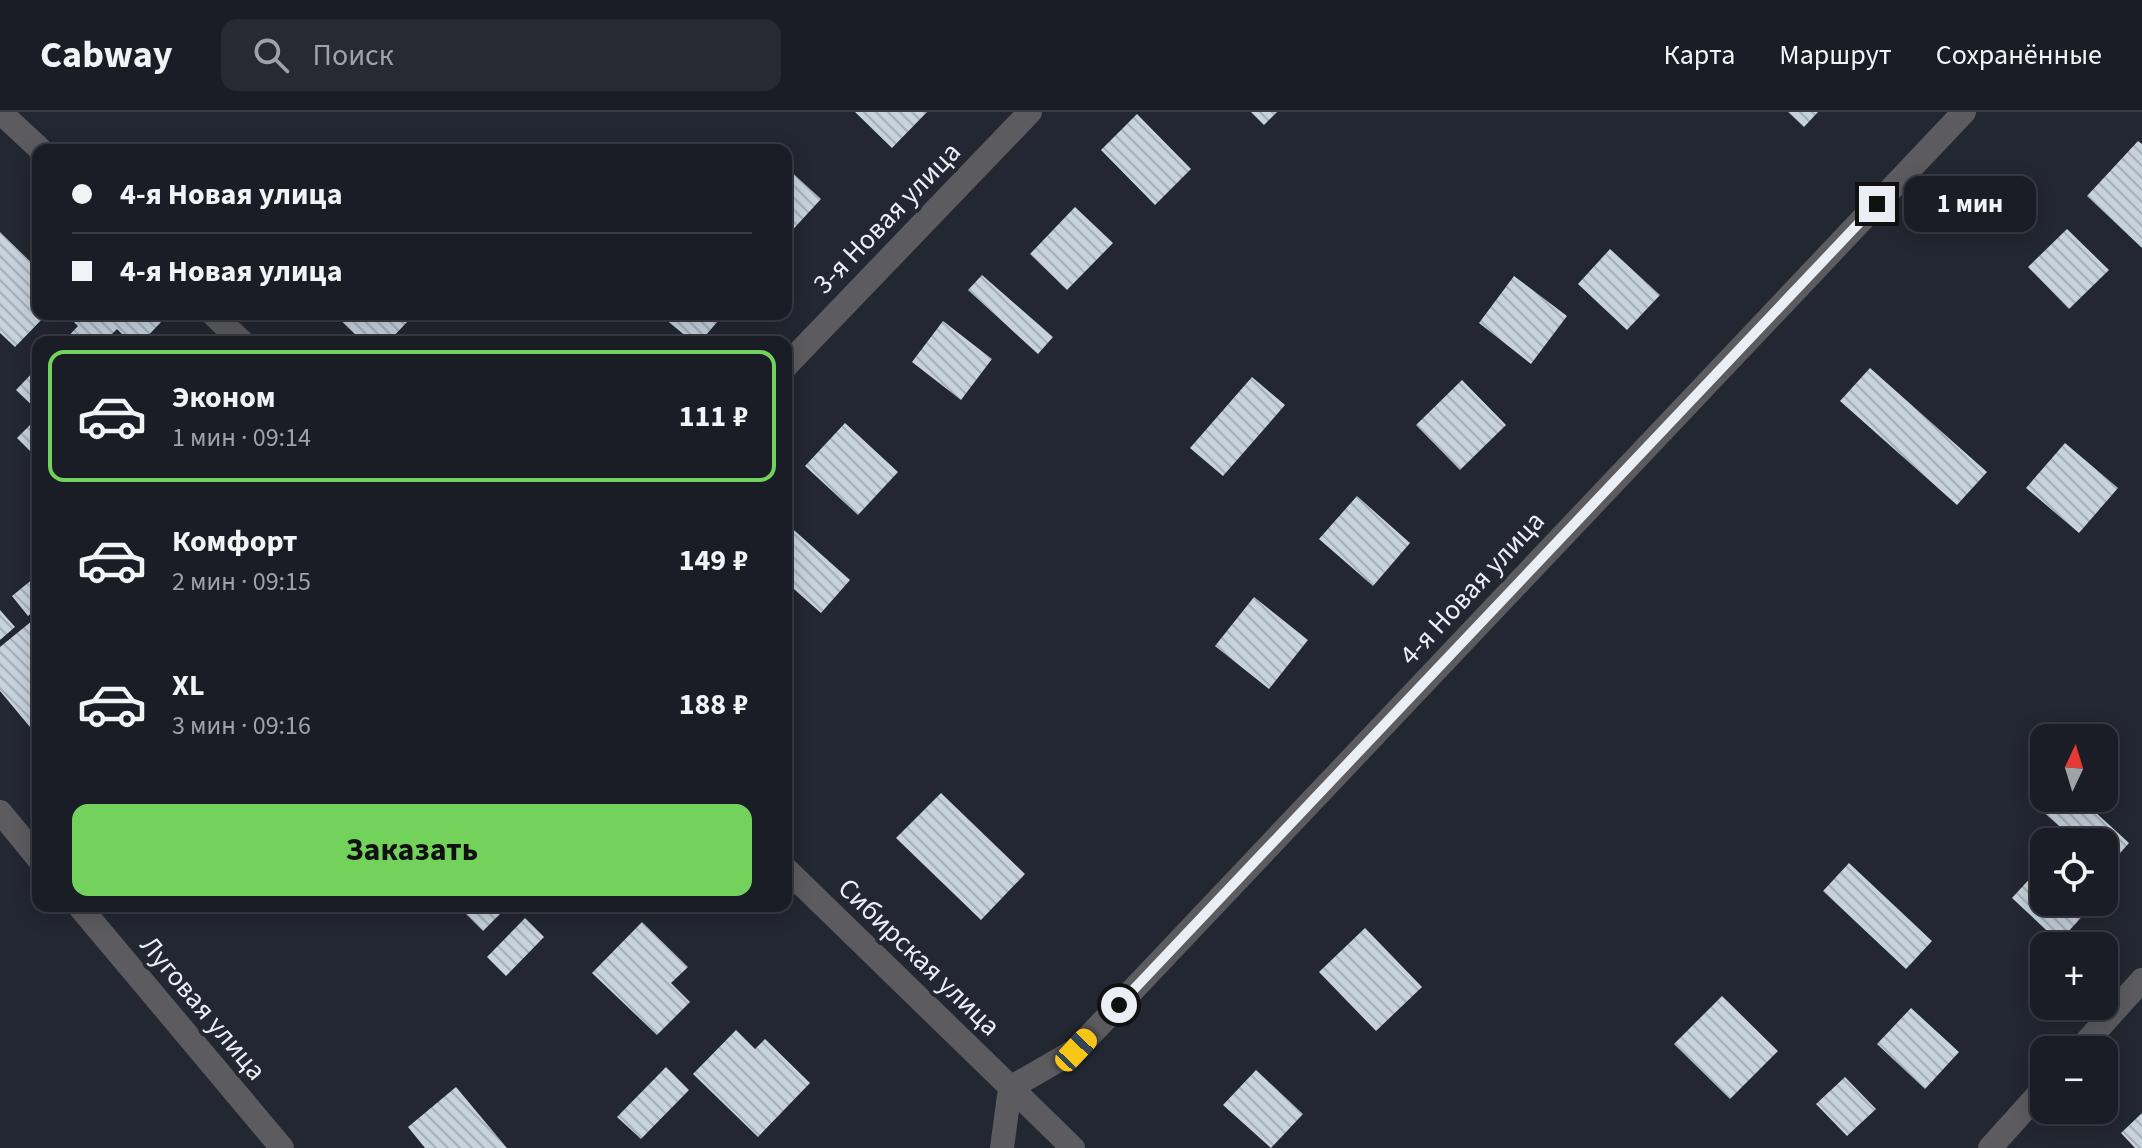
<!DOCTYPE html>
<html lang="ru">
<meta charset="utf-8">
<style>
body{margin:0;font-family:"Source Sans 3",sans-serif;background:#272a32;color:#f1f3f6;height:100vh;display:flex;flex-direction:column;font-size:30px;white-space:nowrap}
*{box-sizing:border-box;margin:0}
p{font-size:26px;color:#9fa2a7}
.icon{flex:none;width:44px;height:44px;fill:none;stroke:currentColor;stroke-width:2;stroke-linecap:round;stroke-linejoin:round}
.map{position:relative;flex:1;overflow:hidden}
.details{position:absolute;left:32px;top:224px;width:760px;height:576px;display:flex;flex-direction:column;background:#1a1d25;border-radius:16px;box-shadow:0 4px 20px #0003,0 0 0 2px #383b42}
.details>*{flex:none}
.guide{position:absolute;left:32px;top:32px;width:760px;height:176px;border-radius:16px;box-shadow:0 4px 20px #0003,0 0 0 2px #383b42;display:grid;align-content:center;height:176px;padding:0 40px;background:#1a1d25}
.needle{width:52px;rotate:4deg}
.fabs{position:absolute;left:2030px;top:612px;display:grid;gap:16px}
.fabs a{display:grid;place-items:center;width:88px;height:88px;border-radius:16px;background:#1a1d25;box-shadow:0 4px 20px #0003,0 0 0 2px #383b42;font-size:40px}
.end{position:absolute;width:36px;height:36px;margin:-18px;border:10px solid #eceef5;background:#111;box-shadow:0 0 0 4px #111}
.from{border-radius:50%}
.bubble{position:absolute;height:56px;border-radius:16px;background:#1a1d25;box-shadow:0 4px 20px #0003,0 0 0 2px #383b42;font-size:26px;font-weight:700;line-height:56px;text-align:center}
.car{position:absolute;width:24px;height:48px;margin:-24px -12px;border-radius:10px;box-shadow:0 0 6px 2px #0007;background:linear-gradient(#f5c518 24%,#345 0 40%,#f5c518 0 76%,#345 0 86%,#f5c518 0)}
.guide b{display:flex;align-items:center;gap:28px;height:76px;font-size:30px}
.guide b+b{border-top:2px solid #383b42}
.guide i{width:20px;height:20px;background:#f1f3f6}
ul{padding:14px 0 0;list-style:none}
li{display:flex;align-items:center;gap:24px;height:132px;margin:0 16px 12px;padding:0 24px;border:4px solid transparent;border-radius:16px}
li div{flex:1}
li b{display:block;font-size:30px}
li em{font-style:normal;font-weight:700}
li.on{border-color:#73d25c}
li>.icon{width:72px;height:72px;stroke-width:1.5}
.button{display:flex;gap:16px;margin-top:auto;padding:16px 40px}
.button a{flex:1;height:92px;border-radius:16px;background:#73d25c;color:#111;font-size:32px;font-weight:700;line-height:92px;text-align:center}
header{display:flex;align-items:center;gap:48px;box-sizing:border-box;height:112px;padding:0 40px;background:#1a1d25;border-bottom:2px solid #383b42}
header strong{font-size:38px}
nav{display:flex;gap:44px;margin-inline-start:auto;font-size:28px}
.search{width:560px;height:72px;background:#272a32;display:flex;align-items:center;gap:20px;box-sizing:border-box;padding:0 28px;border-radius:16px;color:#9fa2a7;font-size:30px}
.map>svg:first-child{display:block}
.building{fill:url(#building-back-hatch)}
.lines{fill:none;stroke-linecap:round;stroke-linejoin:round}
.minor{stroke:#5c5b60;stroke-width:24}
.route{stroke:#eceef5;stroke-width:10}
.labels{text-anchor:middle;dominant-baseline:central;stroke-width:8;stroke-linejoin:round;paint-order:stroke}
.street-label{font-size:28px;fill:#eceef5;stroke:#232731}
</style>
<header>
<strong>Cabway</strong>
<div class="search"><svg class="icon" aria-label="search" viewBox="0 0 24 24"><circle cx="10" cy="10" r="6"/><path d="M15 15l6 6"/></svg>Поиск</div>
<nav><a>Карта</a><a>Маршрут</a><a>Сохранённые</a></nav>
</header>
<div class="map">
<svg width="2142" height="1036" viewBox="0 0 2142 1036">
<defs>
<pattern id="building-back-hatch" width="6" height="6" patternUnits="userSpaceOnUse" patternTransform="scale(2)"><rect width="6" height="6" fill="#c6d2dc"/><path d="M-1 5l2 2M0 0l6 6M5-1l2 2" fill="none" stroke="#a6afb8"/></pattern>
</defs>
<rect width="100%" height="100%" fill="#232731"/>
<!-- building -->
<path class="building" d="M855,0H927L892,36Z
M1251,0H1277L1264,13Z
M1788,0H1818L1804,15Z
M1137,2L1191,57L1155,93L1101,38Z
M2138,29L2142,32V136L2087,84Z
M786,55L821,87L786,125Z
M1075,95L1113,131L1067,178L1030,142Z
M2067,117L2109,158L2069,197L2028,155Z
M0,120L38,157V202H47L15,235L0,221Z
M1610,137L1660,183L1627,218L1578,172Z
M982,163L1053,225L1038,242L968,178Z
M1514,164L1567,204L1531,252L1479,211Z
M80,202H152L161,210L142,230H130L117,217L104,230H63L78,214L73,209Z
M334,202H403L409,208L388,230H363Z
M659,202H724L700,230H693Z
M943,209L992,247L961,288L912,250Z
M38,255V299L16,278Z
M1870,256L1987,360L1957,393L1840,289Z
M1252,265L1285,293L1223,364L1190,336Z
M1462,268L1506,313L1460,358L1416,313Z
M38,305V343L36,345L17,326Z
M845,311L898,360L858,403L805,354Z
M2065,331L2118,376L2079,421L2026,376Z
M1357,384L1410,431L1373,474L1319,427Z
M786,411L850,468L821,501L786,470Z
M34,466L38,470V496L28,504L12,484Z
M1254,485L1308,528L1269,577L1215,534Z
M0,498L15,515L0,528Z
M38,504V619L35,621L0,579V535Z
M941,681L1025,762L981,808L896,726Z
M2050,686H2080L2129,731L2106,757L2104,730H2077L2040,697Z
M1849,751L1932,829L1906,857L1823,779Z
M2044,751V790H2095L2059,830L2012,786Z
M458,794H508L483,819Z
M525,806L544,825L506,864L487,845Z
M642,810L688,855L671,871L690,890L657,923L592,861Z
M1365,816L1422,875L1376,919L1319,860Z
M1722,884L1778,939L1730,987L1674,932Z
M1911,896L1959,940L1925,977L1877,932Z
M736,918L755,937L765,927L810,971L758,1025L693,962Z
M666,955L689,978L641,1027L617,1005Z
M1256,958L1303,1002L1271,1036L1223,993Z
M1845,965L1876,997L1847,1024L1816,992Z
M456,975L507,1036H425L408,1015Z
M2142,1001V1036H2135L2121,1021Z"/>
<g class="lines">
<!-- minor -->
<path class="minor" d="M0,0L41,38
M213,202L242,230
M786,254L1030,0
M0,700L38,746
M786,757L1073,1036
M79,794L282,1036
M2079,938L2142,868
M1010,976L1076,938L1964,0
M1002,1036L1010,976
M1990,1036L2044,976"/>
</g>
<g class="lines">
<!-- route -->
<path class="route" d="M1119,893L1877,92"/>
</g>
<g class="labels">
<!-- street labels -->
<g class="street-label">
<text transform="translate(887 106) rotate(-46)">3-я Новая улица</text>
<text transform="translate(1472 476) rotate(-47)">4-я Новая улица</text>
<text transform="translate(919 845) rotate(44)">Сибирская улица</text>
<text transform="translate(203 896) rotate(50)">Луговая улица</text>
</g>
</g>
</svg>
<div class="fabs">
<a><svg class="needle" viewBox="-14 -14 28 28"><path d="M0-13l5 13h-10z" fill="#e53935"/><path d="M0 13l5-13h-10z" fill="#9fa2a7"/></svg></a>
<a><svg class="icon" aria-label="locate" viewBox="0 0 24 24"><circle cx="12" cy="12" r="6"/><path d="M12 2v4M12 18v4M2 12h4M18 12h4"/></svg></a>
<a>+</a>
<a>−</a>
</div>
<i class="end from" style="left:1119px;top:893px"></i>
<i class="end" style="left:1877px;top:92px"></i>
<div class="bubble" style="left:1904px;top:64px;width:132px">1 мин</div>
<i class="car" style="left:1076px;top:938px;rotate:43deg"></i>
<div class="guide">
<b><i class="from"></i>4-я Новая улица</b>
<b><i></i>4-я Новая улица</b>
</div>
<section class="details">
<ul>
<li class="on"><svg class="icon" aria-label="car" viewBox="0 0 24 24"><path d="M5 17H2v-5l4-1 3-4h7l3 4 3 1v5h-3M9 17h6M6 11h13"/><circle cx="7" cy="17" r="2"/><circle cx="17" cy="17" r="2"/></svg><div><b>Эконом</b><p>1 мин · 09:14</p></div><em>111 ₽</em></li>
<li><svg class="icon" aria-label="car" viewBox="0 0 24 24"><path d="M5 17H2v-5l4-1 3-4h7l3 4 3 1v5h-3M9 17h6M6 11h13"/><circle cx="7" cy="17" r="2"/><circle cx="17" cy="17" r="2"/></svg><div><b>Комфорт</b><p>2 мин · 09:15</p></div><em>149 ₽</em></li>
<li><svg class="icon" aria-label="car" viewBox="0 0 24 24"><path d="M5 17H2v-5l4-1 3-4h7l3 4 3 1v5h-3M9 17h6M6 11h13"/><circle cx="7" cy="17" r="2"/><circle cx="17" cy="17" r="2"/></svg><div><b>XL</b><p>3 мин · 09:16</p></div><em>188 ₽</em></li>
</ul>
<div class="button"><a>Заказать</a></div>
</section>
</div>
